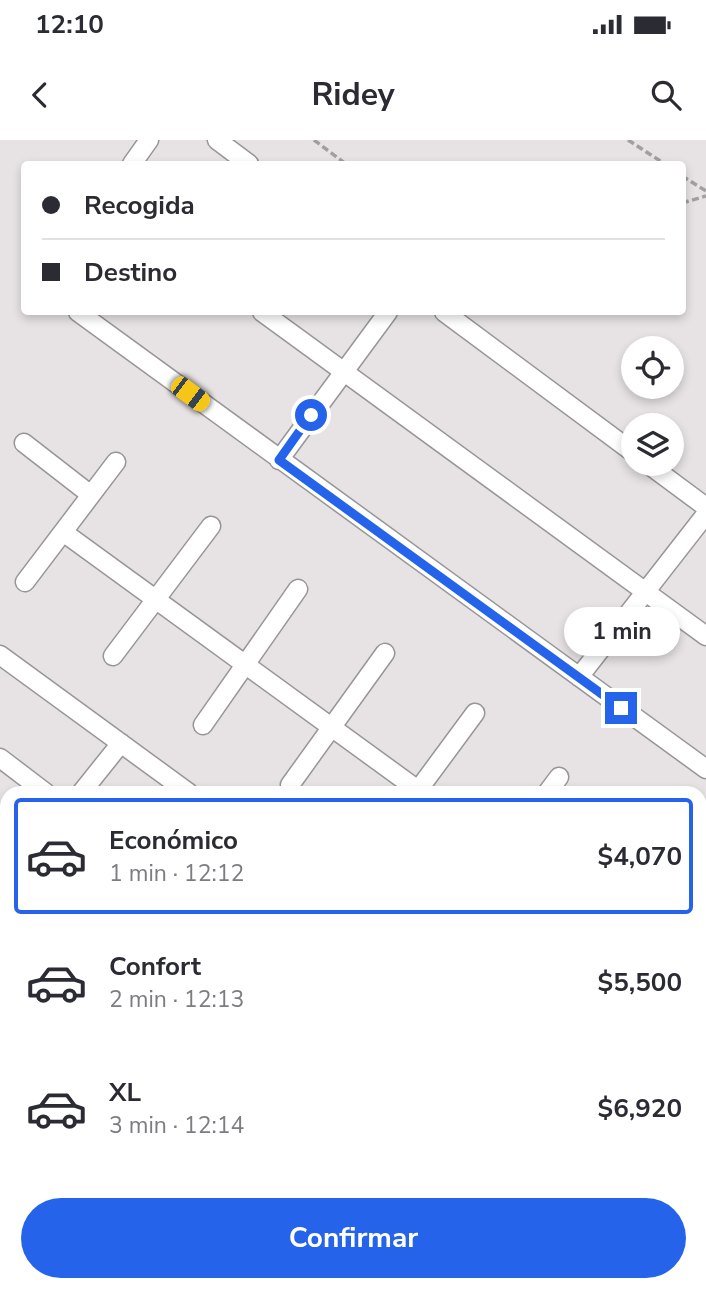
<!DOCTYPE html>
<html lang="es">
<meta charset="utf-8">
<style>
body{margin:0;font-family:"Nunito Sans",sans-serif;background:#f7f7f7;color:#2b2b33;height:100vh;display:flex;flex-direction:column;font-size:26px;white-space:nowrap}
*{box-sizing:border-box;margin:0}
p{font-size:23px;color:#7c7c81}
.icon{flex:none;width:38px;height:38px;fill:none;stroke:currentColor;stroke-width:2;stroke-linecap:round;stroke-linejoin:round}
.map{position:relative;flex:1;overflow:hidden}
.side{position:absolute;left:0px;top:646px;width:707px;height:506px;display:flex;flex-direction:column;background:#fff;border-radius:21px 21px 0 0;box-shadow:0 4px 10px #0003}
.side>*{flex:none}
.banner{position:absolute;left:21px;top:21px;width:665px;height:154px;border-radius:7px;box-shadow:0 4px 10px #0003;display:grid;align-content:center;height:154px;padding:0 21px;background:#fff}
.tools{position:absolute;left:621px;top:196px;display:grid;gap:14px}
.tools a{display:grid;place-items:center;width:63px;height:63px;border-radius:50%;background:#fff;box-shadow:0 4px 10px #0003;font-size:35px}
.end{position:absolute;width:32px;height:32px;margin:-16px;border:9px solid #2563eb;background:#fff;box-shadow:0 0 0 4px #fff}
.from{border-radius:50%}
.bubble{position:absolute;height:49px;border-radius:24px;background:#fff;box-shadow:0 4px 10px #0003;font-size:23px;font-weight:700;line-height:49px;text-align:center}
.car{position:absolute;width:21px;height:42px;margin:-21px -10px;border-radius:9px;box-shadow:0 0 5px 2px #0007;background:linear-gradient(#f5c518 24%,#345 0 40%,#f5c518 0 76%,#345 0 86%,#f5c518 0)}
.banner b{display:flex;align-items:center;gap:24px;height:66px;font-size:26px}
.banner b+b{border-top:2px solid #e1e1e2}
.banner i{width:18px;height:18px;background:#2b2b33}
ul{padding:12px 0 0;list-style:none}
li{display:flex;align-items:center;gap:21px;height:116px;margin:0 14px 10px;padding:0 7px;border:4px solid transparent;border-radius:7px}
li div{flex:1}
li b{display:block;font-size:26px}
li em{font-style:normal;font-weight:700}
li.current{border-color:#2563eb}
li>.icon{width:63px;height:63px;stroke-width:1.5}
.cta{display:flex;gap:14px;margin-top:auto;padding:14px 21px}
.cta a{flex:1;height:80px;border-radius:42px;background:#2563eb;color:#fff;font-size:28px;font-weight:700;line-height:80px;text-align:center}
.status{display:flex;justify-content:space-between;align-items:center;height:49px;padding:0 35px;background:#fff;direction:ltr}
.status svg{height:19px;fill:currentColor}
header{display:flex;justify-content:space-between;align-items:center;height:91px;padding:0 21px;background:#fff;font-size:32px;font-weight:700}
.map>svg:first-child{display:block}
.green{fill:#f8ad96}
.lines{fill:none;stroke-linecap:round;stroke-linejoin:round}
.minor-casing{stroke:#989597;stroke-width:21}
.highway-casing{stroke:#989597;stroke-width:30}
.path{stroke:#a29fa0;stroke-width:3.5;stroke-dasharray:7 3.5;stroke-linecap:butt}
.minor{stroke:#fff;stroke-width:18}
.highway{stroke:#fff;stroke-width:26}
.route{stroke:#2563eb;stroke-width:9}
</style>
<div class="status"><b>12:10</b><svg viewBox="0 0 49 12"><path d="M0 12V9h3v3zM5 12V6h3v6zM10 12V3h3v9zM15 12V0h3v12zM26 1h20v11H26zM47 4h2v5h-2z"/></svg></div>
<header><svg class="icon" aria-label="back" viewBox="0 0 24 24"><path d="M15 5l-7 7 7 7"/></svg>Ridey<svg class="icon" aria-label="search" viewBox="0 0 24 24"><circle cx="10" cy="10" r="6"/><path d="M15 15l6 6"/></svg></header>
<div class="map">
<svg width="706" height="1151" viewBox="0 0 706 1151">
<rect width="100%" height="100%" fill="#e7e3e5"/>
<!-- green -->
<path class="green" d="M0,693L7,698V1106L0,1101Z
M58,1145H545L540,1151H67Z"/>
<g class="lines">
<!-- minor casing -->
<g class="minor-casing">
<path id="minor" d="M217,0L249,24
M132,24L149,0
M78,172L706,629
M262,172L706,496
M444,172L634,313
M24,303L91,355
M279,320L388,172
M648,324L706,367V371
M63,392L422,653
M25,442L116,322
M0,515L189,653
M113,516L211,386
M579,537L706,374
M203,585L298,449
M0,618L46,653
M290,645L385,513
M81,653L121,603
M416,653L475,573
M547,653L559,637
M700,854L706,858"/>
</g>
<!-- highway casing -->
<g class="highway-casing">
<path id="highway" d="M700,928L706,917
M572,1151L576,1144"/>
</g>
<!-- path -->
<path class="path" d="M314,0L346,24
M628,0L665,24
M682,36L706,51
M682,63L706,56"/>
<!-- minor -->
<use href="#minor" class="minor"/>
<!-- highway -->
<use href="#highway" class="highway"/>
</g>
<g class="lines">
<!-- route -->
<path class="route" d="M311,275L279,320L621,568"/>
</g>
</svg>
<div class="tools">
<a><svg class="icon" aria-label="locate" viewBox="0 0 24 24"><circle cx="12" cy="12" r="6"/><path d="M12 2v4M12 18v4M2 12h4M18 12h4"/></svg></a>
<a><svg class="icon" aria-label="layers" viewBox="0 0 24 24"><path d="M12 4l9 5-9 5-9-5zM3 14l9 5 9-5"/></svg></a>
</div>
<i class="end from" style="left:311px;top:275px"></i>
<i class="end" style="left:621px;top:568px"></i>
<div class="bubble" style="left:564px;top:467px;width:116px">1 min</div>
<i class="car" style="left:190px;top:254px;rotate:127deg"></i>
<div class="banner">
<b><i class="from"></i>Recogida</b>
<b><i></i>Destino</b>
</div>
<section class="side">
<ul>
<li class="current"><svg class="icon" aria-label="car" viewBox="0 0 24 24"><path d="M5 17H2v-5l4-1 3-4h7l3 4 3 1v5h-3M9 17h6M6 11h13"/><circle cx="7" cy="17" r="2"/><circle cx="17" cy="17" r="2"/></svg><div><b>Económico</b><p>1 min · 12:12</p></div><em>$4,070</em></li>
<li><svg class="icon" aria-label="car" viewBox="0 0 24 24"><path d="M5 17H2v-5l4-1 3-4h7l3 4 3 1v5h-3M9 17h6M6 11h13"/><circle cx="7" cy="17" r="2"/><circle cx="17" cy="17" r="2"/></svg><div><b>Confort</b><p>2 min · 12:13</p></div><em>$5,500</em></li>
<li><svg class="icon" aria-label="car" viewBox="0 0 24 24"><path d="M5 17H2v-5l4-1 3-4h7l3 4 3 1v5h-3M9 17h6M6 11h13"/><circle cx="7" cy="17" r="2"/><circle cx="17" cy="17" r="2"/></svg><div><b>XL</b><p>3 min · 12:14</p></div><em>$6,920</em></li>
</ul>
<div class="cta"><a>Confirmar</a></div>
</section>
</div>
